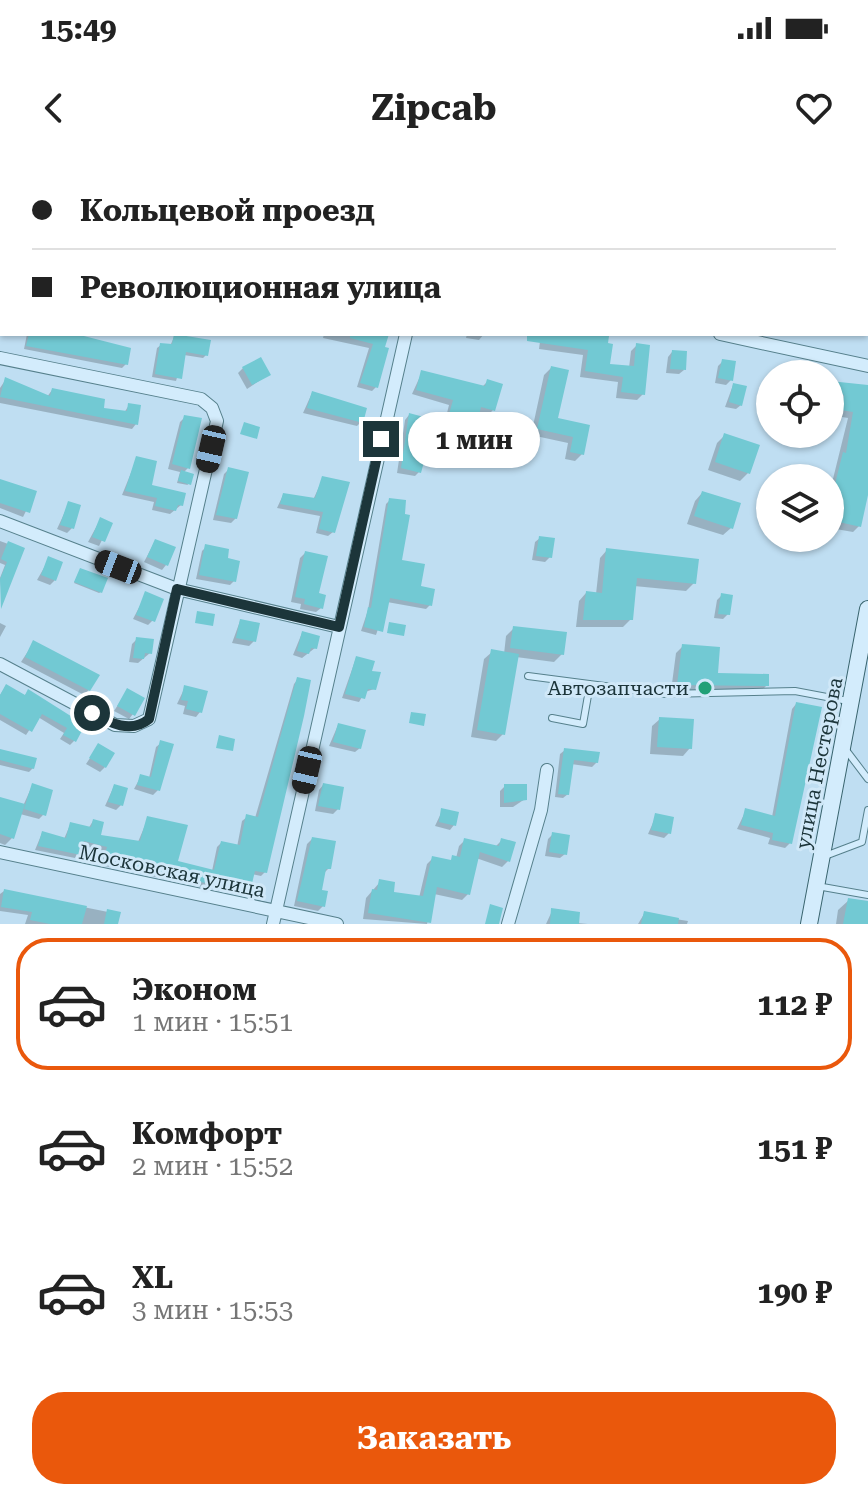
<!DOCTYPE html>
<html lang="ru">
<meta charset="utf-8">
<style>
body{margin:0;font-family:"Roboto Serif",serif;background:#f2f2f2;color:#222;height:100vh;display:flex;flex-direction:column;font-size:30px;white-space:nowrap}
*{box-sizing:border-box;margin:0}
p{font-size:26px;color:#767676}
.icon{flex:none;width:44px;height:44px;fill:none;stroke:currentColor;stroke-width:2;stroke-linecap:round;stroke-linejoin:round}
.map{position:relative;height:764px;overflow:hidden}
.sheet{display:flex;flex-direction:column;background:#fff;flex:1}
.sheet>*{flex:none}
.guide{position:absolute;left:0px;top:0px;width:868px;height:176px;box-shadow:0 2px 6px #0004;display:grid;align-content:center;height:176px;padding:0 32px;background:#fff}
.tools{position:absolute;left:756px;top:200px;display:grid;gap:16px}
.tools a{display:grid;place-items:center;width:88px;height:88px;border-radius:50%;background:#fff;box-shadow:0 2px 6px #0004;font-size:40px}
.end{position:absolute;width:36px;height:36px;margin:-18px;border:10px solid #1c353a;background:#fff;box-shadow:0 0 0 4px #fff}
.from{border-radius:50%}
.bubble{position:absolute;height:56px;border-radius:28px;background:#fff;box-shadow:0 2px 6px #0004;font-size:26px;font-weight:700;line-height:56px;text-align:center}
.car{position:absolute;width:24px;height:48px;margin:-24px -12px;border-radius:10px;box-shadow:0 0 6px 2px #0007;background:linear-gradient(#222 24%,#8ab4d8 0 40%,#222 0 76%,#8ab4d8 0 86%,#222 0)}
.guide b{display:flex;align-items:center;gap:28px;height:76px;font-size:30px}
.guide b+b{border-top:2px solid #e0e0e0}
.guide i{width:20px;height:20px;background:#222}
ul{padding:14px 0 0;list-style:none}
li{display:flex;align-items:center;gap:24px;height:132px;margin:0 16px 12px;padding:0 16px;border:4px solid transparent;border-radius:32px}
li div{flex:1}
li b{display:block;font-size:30px}
li em{font-style:normal;font-weight:700}
li.selected{border-color:#ea580c}
li>.icon{width:72px;height:72px;stroke-width:1.5}
.primary-button{display:flex;gap:16px;margin-top:auto;padding:16px 32px}
.primary-button a{flex:1;height:92px;border-radius:32px;background:#ea580c;color:#fff;font-size:32px;font-weight:700;line-height:92px;text-align:center}
.status{display:flex;justify-content:space-between;align-items:center;height:56px;padding:0 40px;background:#fff;direction:ltr}
.status svg{height:22px;fill:currentColor}
header{display:flex;justify-content:space-between;align-items:center;height:104px;padding:0 32px;background:#fff;font-size:36px;font-weight:700}
.map>svg:first-child{display:block}
.shadow{fill:#0003}
.building{fill:#72c9d3}
.lines{fill:none;stroke-linecap:round;stroke-linejoin:round}
.service-casing{stroke:#56808c;stroke-width:8}
.minor-casing{stroke:#56808c;stroke-width:14}
.secondary-casing{stroke:#39646e;stroke-width:18}
.service{stroke:#d3ecfc;stroke-width:6}
.minor{stroke:#d3ecfc;stroke-width:12}
.secondary{stroke:#d3ecfc;stroke-width:16}
.route{stroke:#1c353a;stroke-width:10}
.poi-dot{fill:#21a077;stroke:#d0e8f8;stroke-width:3}
.labels{text-anchor:middle;dominant-baseline:central;stroke-width:6;stroke-linejoin:round;paint-order:stroke}
.poi-label{font-size:20px;fill:#1c353a;stroke:#d0e8f8;text-anchor:end}
.street-label{font-size:20px;fill:#1c353a;stroke:#d0e8f8}
</style>
<div class="status"><b>15:49</b><svg viewBox="0 0 49 12"><path d="M0 12V9h3v3zM5 12V6h3v6zM10 12V3h3v9zM15 12V0h3v12zM26 1h20v11H26zM47 4h2v5h-2z"/></svg></div>
<header><svg class="icon" aria-label="back" viewBox="0 0 24 24"><path d="M15 5l-7 7 7 7"/></svg>Zipcab<svg class="icon" aria-label="heart" viewBox="0 0 24 24"><path d="M12 20l-8-8c-3-5 5-10 8-4 3-6 11-1 8 4z"/></svg></header>
<div class="map">
<svg width="868" height="764" viewBox="0 0 868 764">
<rect width="100%" height="100%" fill="#bfdef2"/>
<!-- shadow -->
<path class="shadow" d="M0,0H41L43,2H2V16Z
M307,0H429L306,2Z
M0,52L2,53V78H0Z
M0,123H2L0,164Z
M27,174H72L126,204L122,208L24,189Z
M324,174H386L377,226L372,231L357,227L369,188L323,178Z
M467,174H484L479,180L466,178Z
M541,174L607,178L608,206L629,208L631,191L637,185L643,234L637,240L616,238L618,222L580,217L583,195L539,189Z
M175,175L206,195L203,198L184,195L176,221L152,217L157,188L161,185L170,186Z
M672,192L684,210L679,214L666,213L668,197Z
M723,201L731,220L726,225L715,223L718,206Z
M243,208L268,215L247,229L238,213Z
M551,208L556,260L588,266L582,294L575,301L565,299L568,283L531,275L544,215Z
M422,212L482,227L488,221L493,250L488,255L478,252L469,272L444,265L449,245L412,234Z
M6,219L47,237L52,230L101,250L124,253L129,245L136,264L132,269L0,243V228Z
M830,223L868,228V321L859,366L853,372L830,368V331L848,258L836,256L839,241L830,239Z
M733,225L741,245L736,249L725,247Z
M312,233L361,262L357,266L303,253Z
M409,255L419,312L415,316L397,313L405,260Z
M185,257L188,308L183,313L188,325L177,323L180,312L168,309L180,262Z
M725,275L748,313L740,321L708,310L717,283Z
M137,298L149,326L181,345L170,354L152,350L154,342L122,335Z
M229,309L236,358L231,363L213,360L224,314Z
M323,318L333,372L328,376L316,373L320,356L277,348L283,335L313,340Z
M0,321L35,333L23,357L0,348Z
M702,333L731,368L723,375L687,364L695,341Z
M390,340L400,402L430,445L426,449L387,442L376,475L361,471L368,450L386,344Z
M69,343L72,368L67,373L57,369Z
M100,360L110,364L99,386L88,382Z
M540,378L550,397L545,402L532,400L535,382Z
M0,381L22,389L2,435L0,418L5,405L0,403Z
M155,381L166,405L162,410L144,402Z
M206,387L225,400L234,421L230,425L196,419L202,391Z
M607,390L694,423L686,431L634,426L631,459L623,467H576L579,441L586,433L596,434L600,398Z
M305,393L321,448L316,452L300,449L301,444L291,442L300,398Z
M49,399L55,420L50,425L37,420Z
M80,410L101,432L99,433L74,423Z
M146,434L153,460L148,465L133,459Z
M722,435L728,454L723,459L714,458L717,440Z
M240,461L254,481L249,486L232,483Z
M0,463L6,466L0,477Z
M514,468L562,494L554,502L516,497L503,574L496,581L471,577L484,499L492,492L504,494L506,476Z
M302,473L315,488L302,498L293,495Z
M137,479L150,493L138,503L129,502L132,484Z
M34,482L89,530L84,535L21,502Z
M683,486L716,515L767,525L760,532L671,531L676,493Z
M356,498L374,529L365,532L359,542L342,538Z
M298,519L265,712L261,716L252,714L244,736L100,705L104,691L81,685L75,698L35,690L42,673L64,679L70,665L88,669L93,661L99,676L138,682L148,658L176,703L212,711L217,687L221,683L237,687L242,661L247,657L255,658L294,524Z
M6,526L24,536L28,532L82,566L74,581L70,585L60,579L64,573L38,557L26,575L0,560V535Z
M185,527L200,552L196,557L183,554L185,546L177,544Z
M127,531L133,554L129,559L114,551Z
M796,544L790,683L785,688L768,684L770,678L737,669L746,650L772,657L792,549Z
M660,559L690,588L683,596L650,594L652,566Z
M338,565L360,588L355,592L329,586Z
M161,583L158,630L153,635L134,629L141,616L149,618L156,587Z
M98,586L105,607L100,612L86,604Z
M565,590L597,602L592,607L571,604L568,634L563,638L555,637L560,594Z
M0,591L33,608L29,612L0,605Z
M323,625L338,649L333,654L315,651L319,630Z
M32,626L44,654L39,659L20,654L12,678L5,685L0,683V639L23,646Z
M114,626L121,645L116,650L105,646Z
M505,626L525,639L513,647H500V631Z
M442,651L454,665L450,670L435,666Z
M656,656L669,673L664,678L648,674Z
M553,674L565,694L560,698L545,696L548,679Z
M312,679L329,708L323,714L319,732L323,746L318,751L294,746L307,684Z
M465,680L495,687L502,680L509,700L502,707L476,698L468,734L462,740L434,734L427,764L363,759L366,738L380,722L391,733L419,738L427,704L433,698L449,701L456,698L459,686Z
M4,731L118,754L116,764H25L28,755L0,751V734Z
M849,740L868,741V764H836L838,750Z
M552,751L577,763L588,764H546Z
M644,754L688,761L687,764H638Z"/>
<!-- building -->
<path class="building" d="M29,174H76L131,188L128,205L26,186Z
M174,174L211,180L208,196L186,192L182,219L155,214L160,183L172,184Z
M350,174H389L385,187L389,188L378,228L360,223L373,184L350,178Z
M527,174L609,176L608,183L613,184L610,204L634,206L636,183L650,185L645,235L621,232L623,217L585,211L588,190L527,181Z
M672,190L687,191L686,210L670,209Z
M261,197L271,215L252,225L242,207Z
M722,199L736,201L733,221L718,218Z
M551,206L569,210L558,258L590,265L584,295L570,292L573,277L537,269Z
M421,210L485,226L487,219L503,224L495,251L481,247L476,268L447,261L453,240L416,230Z
M5,217L50,236L52,228L105,239L104,248L127,251L128,243L141,245L138,265L0,237Z
M830,221L868,225V335L861,367L830,360V344L843,292L846,293L853,252L841,250L844,235L830,232Z
M733,223L747,226L742,246L729,242Z
M312,231L367,248L363,263L307,248Z
M409,253L435,260L421,313L401,308Z
M184,255L202,258L190,309L172,304Z
M244,262L260,267L257,279L240,274Z
M724,273L760,285L750,314L715,302Z
M136,296L157,301L152,325L186,333L183,346L178,345L176,351L155,346L157,338L125,331Z
M228,307L249,312L237,359L216,355Z
M181,310L194,314L191,325L178,321Z
M322,316L350,322L335,373L319,369L323,352L280,344L283,333L315,338Z
M0,319L37,331L30,353L0,343Z
M702,331L741,343L733,369L694,356Z
M389,338L406,340L405,354L410,355L402,400L425,404L421,426L435,429L432,446L390,438L383,472L364,467L368,447L371,448Z
M68,341L81,345L74,369L60,365Z
M100,357L113,363L105,382L92,377Z
M539,376L555,378L552,398L536,396Z
M155,379L176,387L168,406L147,397Z
M8,381L25,388L1,449L0,419L7,402L1,399Z
M205,384L229,389L228,398L240,401L236,422L199,415Z
M606,388L699,399L696,424L637,418L633,460H583L586,431L602,433Z
M305,391L328,396L319,433L326,435L323,449L304,444L305,439L295,437Z
M48,396L63,402L56,421L41,415Z
M80,408L108,418L102,433L74,422Z
M145,431L164,439L155,462L136,455Z
M721,433L733,435L730,455L718,454Z
M197,451L215,454L213,466L195,463Z
M240,459L260,463L256,482L236,478Z
M389,462L406,465L404,476L387,473Z
M513,466L567,472L564,495L510,488Z
M302,471L320,476L317,489L311,488L309,494L297,491Z
M136,477L154,479L152,494L145,493L144,499L133,498Z
M33,480L100,515L90,531L25,497Z
M682,484L720,487L718,513L769,514V526L677,525Z
M491,489L519,494L505,575L477,570Z
M356,496L375,501L372,511L381,512L376,530L368,529L365,539L345,534Z
M297,517L311,520L304,556L267,713L255,711L250,732L117,705L119,697L105,694L107,687L84,681L81,695L38,686L42,671L66,678L70,662L91,667L93,659L104,662L101,675L140,681L147,656L188,665L178,701L214,710L221,681L240,685L246,654L258,657Z
M6,524L25,535L28,529L85,565L76,582L63,575L67,568L42,554L32,572L0,554V535Z
M184,525L208,531L202,553L186,549L188,541L181,540Z
M127,528L145,538L135,556L117,546Z
M796,542L822,547L792,684L772,680L773,673L741,665L745,648L775,656Z
M411,552L426,554L424,566L409,563Z
M659,557L694,559L692,589L657,587Z
M338,563L366,570L361,589L333,582Z
M219,575L235,579L233,591L216,588Z
M160,580L174,584L160,631L137,625L140,614L151,617Z
M98,583L115,593L106,608L89,598Z
M564,588L600,592L598,603L574,600L569,635L558,634Z
M0,589L37,598L34,609L0,600Z
M32,623L53,630L46,656L24,649Z
M323,623L344,627L340,650L318,646Z
M114,624L128,628L123,646L108,642Z
M504,624H527V640L504,643Z
M0,637L25,644L14,679L0,674Z
M441,648L459,652L456,666L439,662Z
M655,653L674,657L671,674L651,670Z
M552,672L570,675L567,695L549,692Z
M312,677L336,681L331,709H326L322,730L328,731L325,747L297,741Z
M464,678L499,686L501,678L516,682L510,702L480,692L470,735L437,727L431,763L368,753L372,729L377,730L379,719L395,722L394,732L423,736L432,696L451,700L452,695L460,697Z
M4,729L87,746L82,764H50L30,760L32,752L1,747Z
M848,738L868,741V764H843Z
M490,744L503,748L499,764H485Z
M551,748L580,752L579,764H550Z
M107,749L121,752L118,764H104Z
M644,751L679,758L678,764H641Z"/>
<g class="lines">
<!-- service casing -->
<g class="service-casing">
<path id="service" d="M610,2L611,0
M528,516L666,534L795,531L848,541
M552,558L583,564L590,524
M846,590L868,619
M825,696L862,682L868,650
M817,726L868,735"/>
</g>
<!-- minor casing -->
<g class="minor-casing">
<path id="minor" d="M444,2V0
M0,26L2,27
M720,174L868,206
M0,198L201,239L212,248L217,261L149,559L134,566L115,565L0,504
M0,361L177,429L339,467
M0,692L337,764
M273,764L406,174
M508,764L541,650L547,610"/>
</g>
<!-- secondary casing -->
<g class="secondary-casing">
<path id="secondary" d="M809,764L868,449"/>
</g>
<!-- service -->
<use href="#service" class="service"/>
<!-- minor -->
<use href="#minor" class="minor"/>
<!-- secondary -->
<use href="#secondary" class="secondary"/>
</g>
<g class="lines">
<!-- route -->
<path class="route" d="M92,553C110,563 131,574 149,559L177,429L339,467L381,279"/>
</g>
<!-- markers -->
<circle class="poi-dot" cx="705" cy="528" r="8"/>
<g class="labels">
<!-- poi labels -->
<g class="poi-label">
<text x="689" y="528">Автозапчасти</text>
</g>
<!-- street labels -->
<g class="street-label">
<text transform="translate(819 603) rotate(-79)">улица Нестерова</text>
<text transform="translate(172 711) rotate(12)">Московская улица</text>
</g>
</g>
</svg>
<div class="tools">
<a><svg class="icon" aria-label="locate" viewBox="0 0 24 24"><circle cx="12" cy="12" r="6"/><path d="M12 2v4M12 18v4M2 12h4M18 12h4"/></svg></a>
<a><svg class="icon" aria-label="layers" viewBox="0 0 24 24"><path d="M12 4l9 5-9 5-9-5zM3 14l9 5 9-5"/></svg></a>
</div>
<i class="end from" style="left:92px;top:553px"></i>
<i class="end" style="left:381px;top:279px"></i>
<div class="bubble" style="left:408px;top:252px;width:132px">1 мин</div>
<i class="car" style="left:211px;top:289px;rotate:193deg"></i>
<i class="car" style="left:118px;top:407px;rotate:291deg"></i>
<i class="car" style="left:307px;top:610px;rotate:193deg"></i>
<div class="guide">
<b><i class="from"></i>Кольцевой проезд</b>
<b><i></i>Революционная улица</b>
</div>
</div>
<section class="sheet">
<ul>
<li class="selected"><svg class="icon" aria-label="car" viewBox="0 0 24 24"><path d="M5 17H2v-5l4-1 3-4h7l3 4 3 1v5h-3M9 17h6M6 11h13"/><circle cx="7" cy="17" r="2"/><circle cx="17" cy="17" r="2"/></svg><div><b>Эконом</b><p>1 мин · 15:51</p></div><em>112 ₽</em></li>
<li><svg class="icon" aria-label="car" viewBox="0 0 24 24"><path d="M5 17H2v-5l4-1 3-4h7l3 4 3 1v5h-3M9 17h6M6 11h13"/><circle cx="7" cy="17" r="2"/><circle cx="17" cy="17" r="2"/></svg><div><b>Комфорт</b><p>2 мин · 15:52</p></div><em>151 ₽</em></li>
<li><svg class="icon" aria-label="car" viewBox="0 0 24 24"><path d="M5 17H2v-5l4-1 3-4h7l3 4 3 1v5h-3M9 17h6M6 11h13"/><circle cx="7" cy="17" r="2"/><circle cx="17" cy="17" r="2"/></svg><div><b>XL</b><p>3 мин · 15:53</p></div><em>190 ₽</em></li>
</ul>
<div class="primary-button"><a>Заказать</a></div>
</section>
